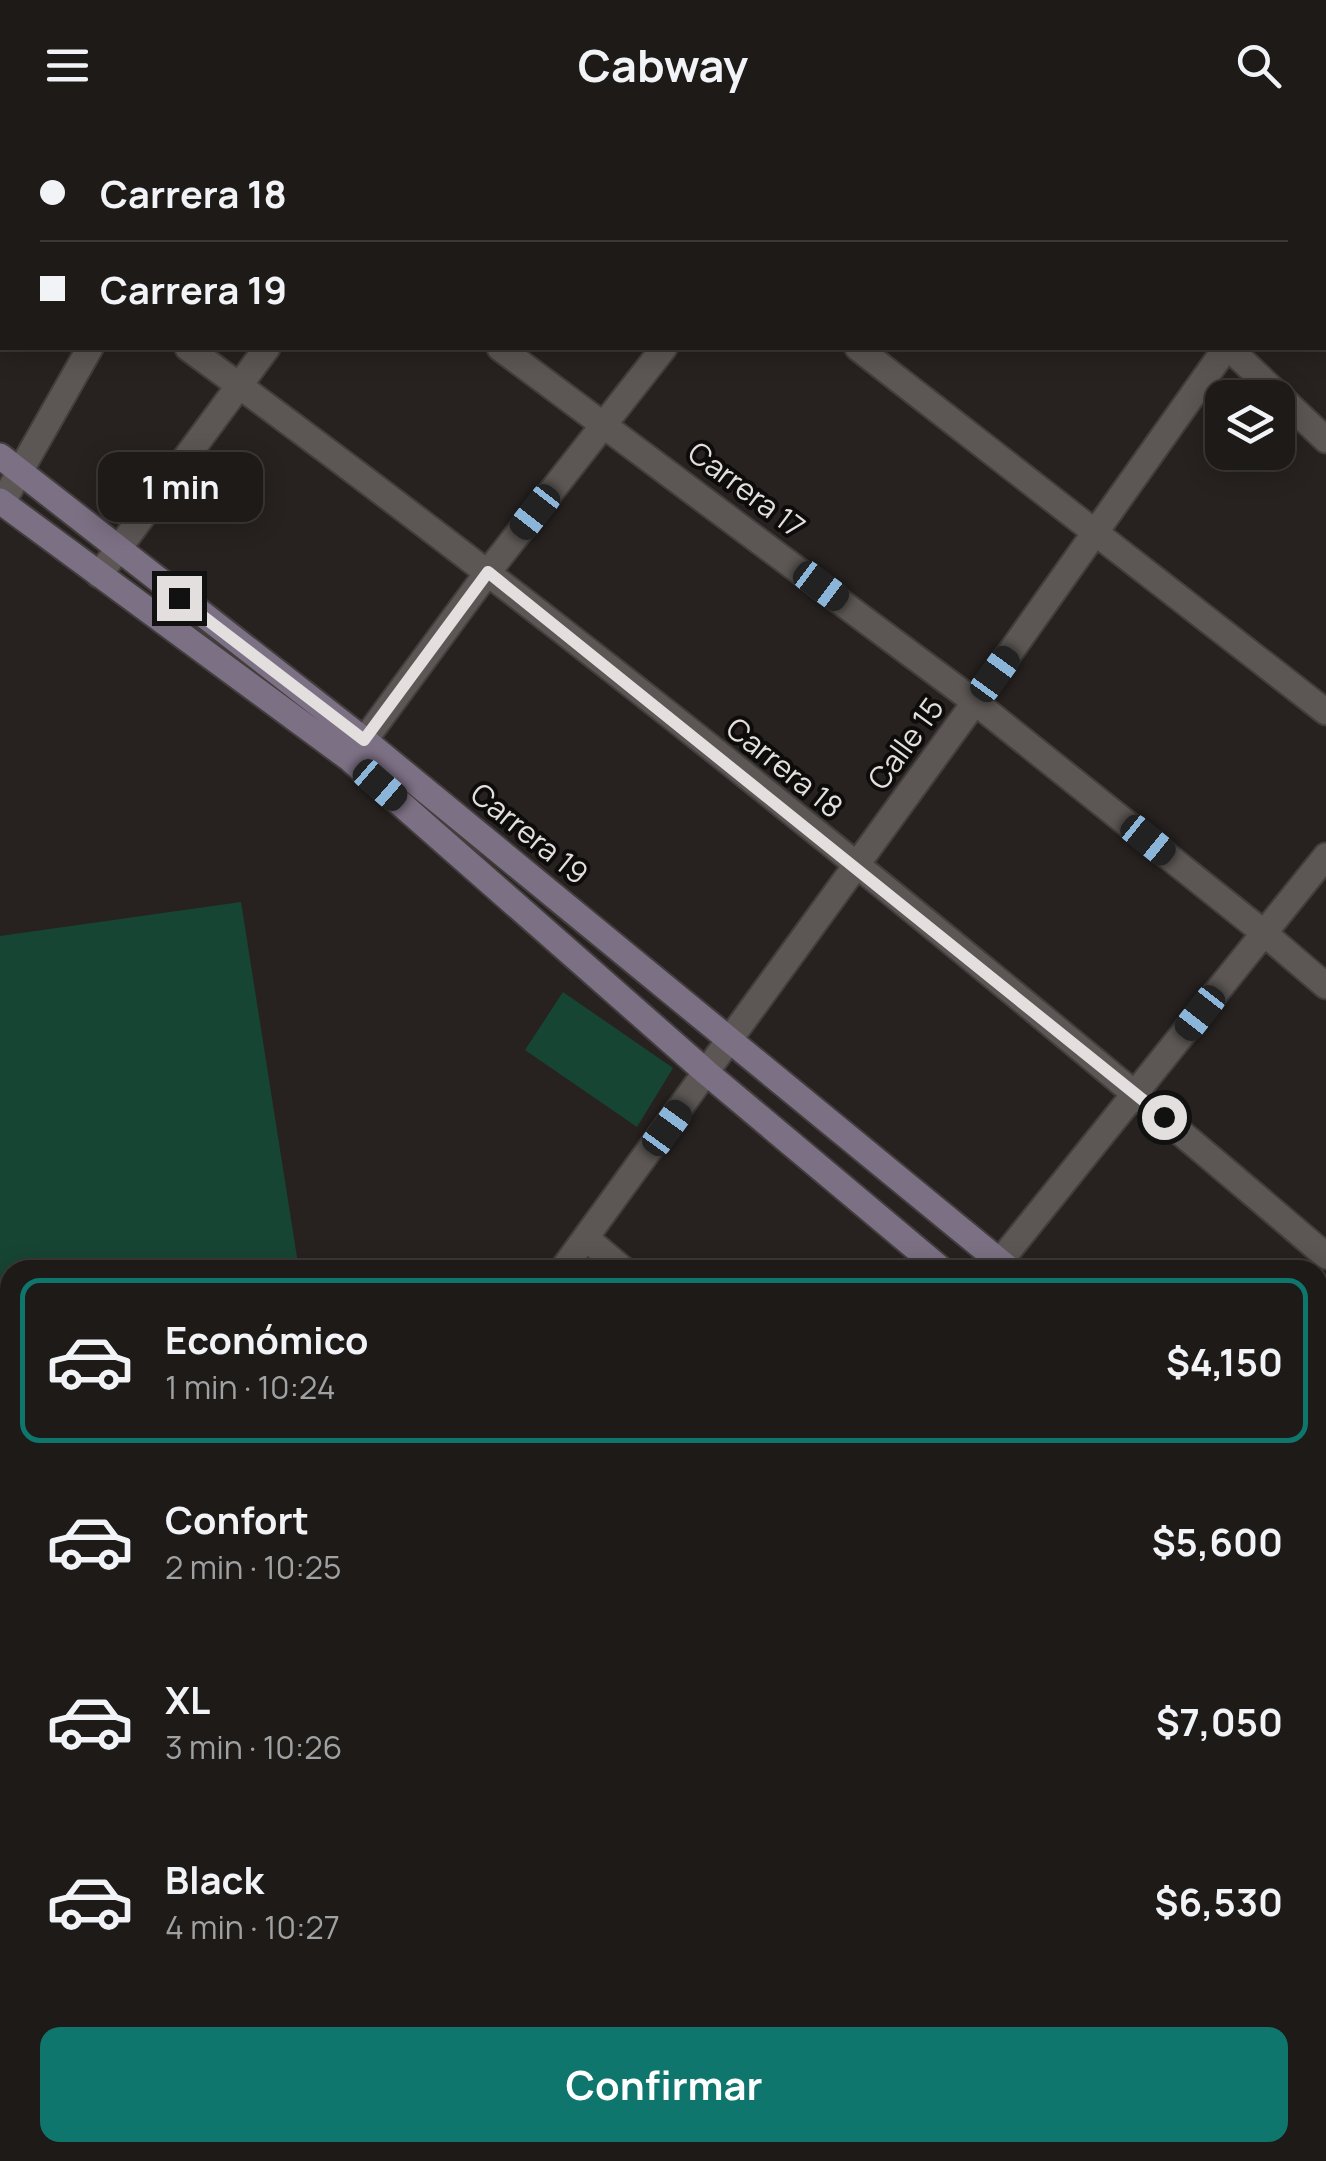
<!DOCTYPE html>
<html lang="es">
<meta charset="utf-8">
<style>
body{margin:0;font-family:Manrope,sans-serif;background:#2a2725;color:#f1f3f6;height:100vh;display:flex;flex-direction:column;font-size:38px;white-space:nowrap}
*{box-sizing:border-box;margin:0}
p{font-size:32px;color:#a0a1a2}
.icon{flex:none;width:55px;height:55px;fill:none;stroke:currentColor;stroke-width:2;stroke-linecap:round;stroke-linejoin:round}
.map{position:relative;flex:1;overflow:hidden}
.side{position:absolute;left:0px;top:1130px;width:1328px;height:902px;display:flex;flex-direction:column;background:#1d1a18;border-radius:30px 30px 0 0;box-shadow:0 5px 25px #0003,0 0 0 2px #3b3837}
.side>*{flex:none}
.hud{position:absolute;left:0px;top:0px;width:1328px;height:220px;box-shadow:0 5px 25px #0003,0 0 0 2px #3b3837;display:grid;align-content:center;height:220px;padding:0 40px;background:#1d1a18}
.controls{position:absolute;left:1205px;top:250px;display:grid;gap:20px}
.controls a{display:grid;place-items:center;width:90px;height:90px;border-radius:20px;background:#1d1a18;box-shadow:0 5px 25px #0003,0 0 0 2px #3b3837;font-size:50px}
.end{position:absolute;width:45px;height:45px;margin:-22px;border:12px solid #e3dfde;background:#111;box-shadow:0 0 0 5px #111}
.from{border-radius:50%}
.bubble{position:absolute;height:70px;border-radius:20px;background:#1d1a18;box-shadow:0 5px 25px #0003,0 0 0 2px #3b3837;font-size:32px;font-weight:700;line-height:70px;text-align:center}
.car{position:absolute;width:30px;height:60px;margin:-30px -15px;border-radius:12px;box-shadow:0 0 8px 2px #0007;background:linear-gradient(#222 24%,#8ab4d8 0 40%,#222 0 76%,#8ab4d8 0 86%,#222 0)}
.hud b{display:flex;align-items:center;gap:35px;height:95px;font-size:38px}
.hud b+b{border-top:2px solid #3b3837}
.hud i{width:25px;height:25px;background:#f1f3f6}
ul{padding:18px 0 0;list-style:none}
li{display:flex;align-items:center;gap:30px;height:165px;margin:0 20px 15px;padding:0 20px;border:5px solid transparent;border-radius:20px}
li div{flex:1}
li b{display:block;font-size:38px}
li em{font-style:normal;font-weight:700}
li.current{border-color:#0f766e}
li>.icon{width:90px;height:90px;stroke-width:1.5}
.cta{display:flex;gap:20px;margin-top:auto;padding:20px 40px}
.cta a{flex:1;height:115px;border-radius:20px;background:#0f766e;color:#fff;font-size:40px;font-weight:700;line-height:115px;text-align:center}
header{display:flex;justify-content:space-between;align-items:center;height:130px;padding:0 40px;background:#1d1a18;font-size:45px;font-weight:700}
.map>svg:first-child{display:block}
.green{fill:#174533}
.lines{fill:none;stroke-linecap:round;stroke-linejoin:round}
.lane-casing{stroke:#423e3d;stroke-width:21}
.street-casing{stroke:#423e3d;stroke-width:29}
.secondary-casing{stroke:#423e3d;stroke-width:29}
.path{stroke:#615c5a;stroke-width:6;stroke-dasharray:8 8;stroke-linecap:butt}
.lane{stroke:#5c5754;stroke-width:18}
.street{stroke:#5c5754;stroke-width:25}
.secondary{stroke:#7c7084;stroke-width:25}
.route{stroke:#e3dfde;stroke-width:12}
.labels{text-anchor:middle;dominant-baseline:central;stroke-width:8;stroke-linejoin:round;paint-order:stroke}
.street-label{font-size:30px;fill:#e3dfde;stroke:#0e0c0b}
</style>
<header><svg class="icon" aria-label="menu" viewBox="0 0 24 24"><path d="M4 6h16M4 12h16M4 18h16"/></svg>Cabway<svg class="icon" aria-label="search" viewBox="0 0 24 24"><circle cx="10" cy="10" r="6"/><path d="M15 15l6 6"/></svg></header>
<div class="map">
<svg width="1326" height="2031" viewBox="0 0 1326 2031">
<rect width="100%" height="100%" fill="#272220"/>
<!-- green -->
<path class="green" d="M241,772L299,1140H10V1363L0,1365V806Z
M563,862L673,938L637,997L525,920Z"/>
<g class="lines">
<!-- lane casing -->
<g class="lane-casing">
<path id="lane" d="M994,2031L1001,2022"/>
</g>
<!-- street casing -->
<g class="street-casing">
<path id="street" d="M193,0L196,2
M561,0L565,2
M933,0L937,2
M51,2L53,0
M1121,2L1123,0
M0,83L2,79
M1325,96L1326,94
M1325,141H1326
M188,218C579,504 958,811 1326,1126
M500,218L975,572L1264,803L1326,856
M858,218L1326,582
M1229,218L1326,310
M2,373L90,218
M99,445L267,218
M352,627L488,442L664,218
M586,1108L624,1140
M562,1140L975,572L1226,218
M993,1140L1326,726
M1318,1333L1326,1323
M1318,1720L1326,1727
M1318,1926L1326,1917
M1318,1980L1326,1987
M1225,2031L1232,2022"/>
</g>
<!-- secondary casing -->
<g class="secondary-casing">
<path id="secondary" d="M0,326L364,610L1010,1140
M0,371L350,629L707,943L942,1140
M1318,1399L1326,1406
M1318,1455L1326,1462"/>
</g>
<!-- path -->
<path class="path" d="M0,1846L10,1844"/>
<!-- lane -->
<use href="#lane" class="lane"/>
<!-- street -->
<use href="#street" class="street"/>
<!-- secondary -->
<use href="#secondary" class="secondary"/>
</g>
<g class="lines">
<!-- route -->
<path class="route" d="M179,468L364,610L488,442L1164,987"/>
</g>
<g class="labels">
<!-- street labels -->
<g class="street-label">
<text transform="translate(747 359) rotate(37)">Carrera 17</text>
<text transform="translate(905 613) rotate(-54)">Calle 15</text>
<text transform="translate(785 637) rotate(39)">Carrera 18</text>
<text transform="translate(530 703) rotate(39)">Carrera 19</text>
</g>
</g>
</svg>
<div class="controls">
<a><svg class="icon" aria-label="layers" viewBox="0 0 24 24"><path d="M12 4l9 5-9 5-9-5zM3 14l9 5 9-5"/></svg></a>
</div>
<i class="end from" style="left:1164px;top:987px"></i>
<i class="end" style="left:179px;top:468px"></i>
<div class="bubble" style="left:98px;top:322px;width:165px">1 min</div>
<i class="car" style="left:535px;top:382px;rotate:218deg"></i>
<i class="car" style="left:821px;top:456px;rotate:127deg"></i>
<i class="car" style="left:995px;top:544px;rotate:36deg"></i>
<i class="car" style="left:380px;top:655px;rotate:131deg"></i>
<i class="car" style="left:1148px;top:710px;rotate:129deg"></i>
<i class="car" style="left:1200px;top:883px;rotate:218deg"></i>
<i class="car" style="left:667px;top:998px;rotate:36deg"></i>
<div class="hud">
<b><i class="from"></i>Carrera 18</b>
<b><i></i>Carrera 19</b>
</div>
<section class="side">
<ul>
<li class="current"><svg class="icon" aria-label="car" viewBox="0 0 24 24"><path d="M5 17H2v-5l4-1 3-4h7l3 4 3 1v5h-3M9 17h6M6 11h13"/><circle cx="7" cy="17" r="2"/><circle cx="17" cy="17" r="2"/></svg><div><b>Económico</b><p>1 min · 10:24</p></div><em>$4,150</em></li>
<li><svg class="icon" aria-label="car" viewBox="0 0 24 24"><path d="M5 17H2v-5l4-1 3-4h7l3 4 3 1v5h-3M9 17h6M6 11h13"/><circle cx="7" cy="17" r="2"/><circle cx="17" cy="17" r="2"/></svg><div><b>Confort</b><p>2 min · 10:25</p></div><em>$5,600</em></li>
<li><svg class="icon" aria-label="car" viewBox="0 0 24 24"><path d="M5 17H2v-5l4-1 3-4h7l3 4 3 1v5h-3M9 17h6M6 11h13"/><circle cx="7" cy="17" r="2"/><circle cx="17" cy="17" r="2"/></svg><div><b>XL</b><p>3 min · 10:26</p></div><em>$7,050</em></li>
<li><svg class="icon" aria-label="car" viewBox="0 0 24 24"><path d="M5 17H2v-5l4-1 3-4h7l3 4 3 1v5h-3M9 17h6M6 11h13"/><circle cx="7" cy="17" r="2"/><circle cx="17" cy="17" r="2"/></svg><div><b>Black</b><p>4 min · 10:27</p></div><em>$6,530</em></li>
</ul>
<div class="cta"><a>Confirmar</a></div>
</section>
</div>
